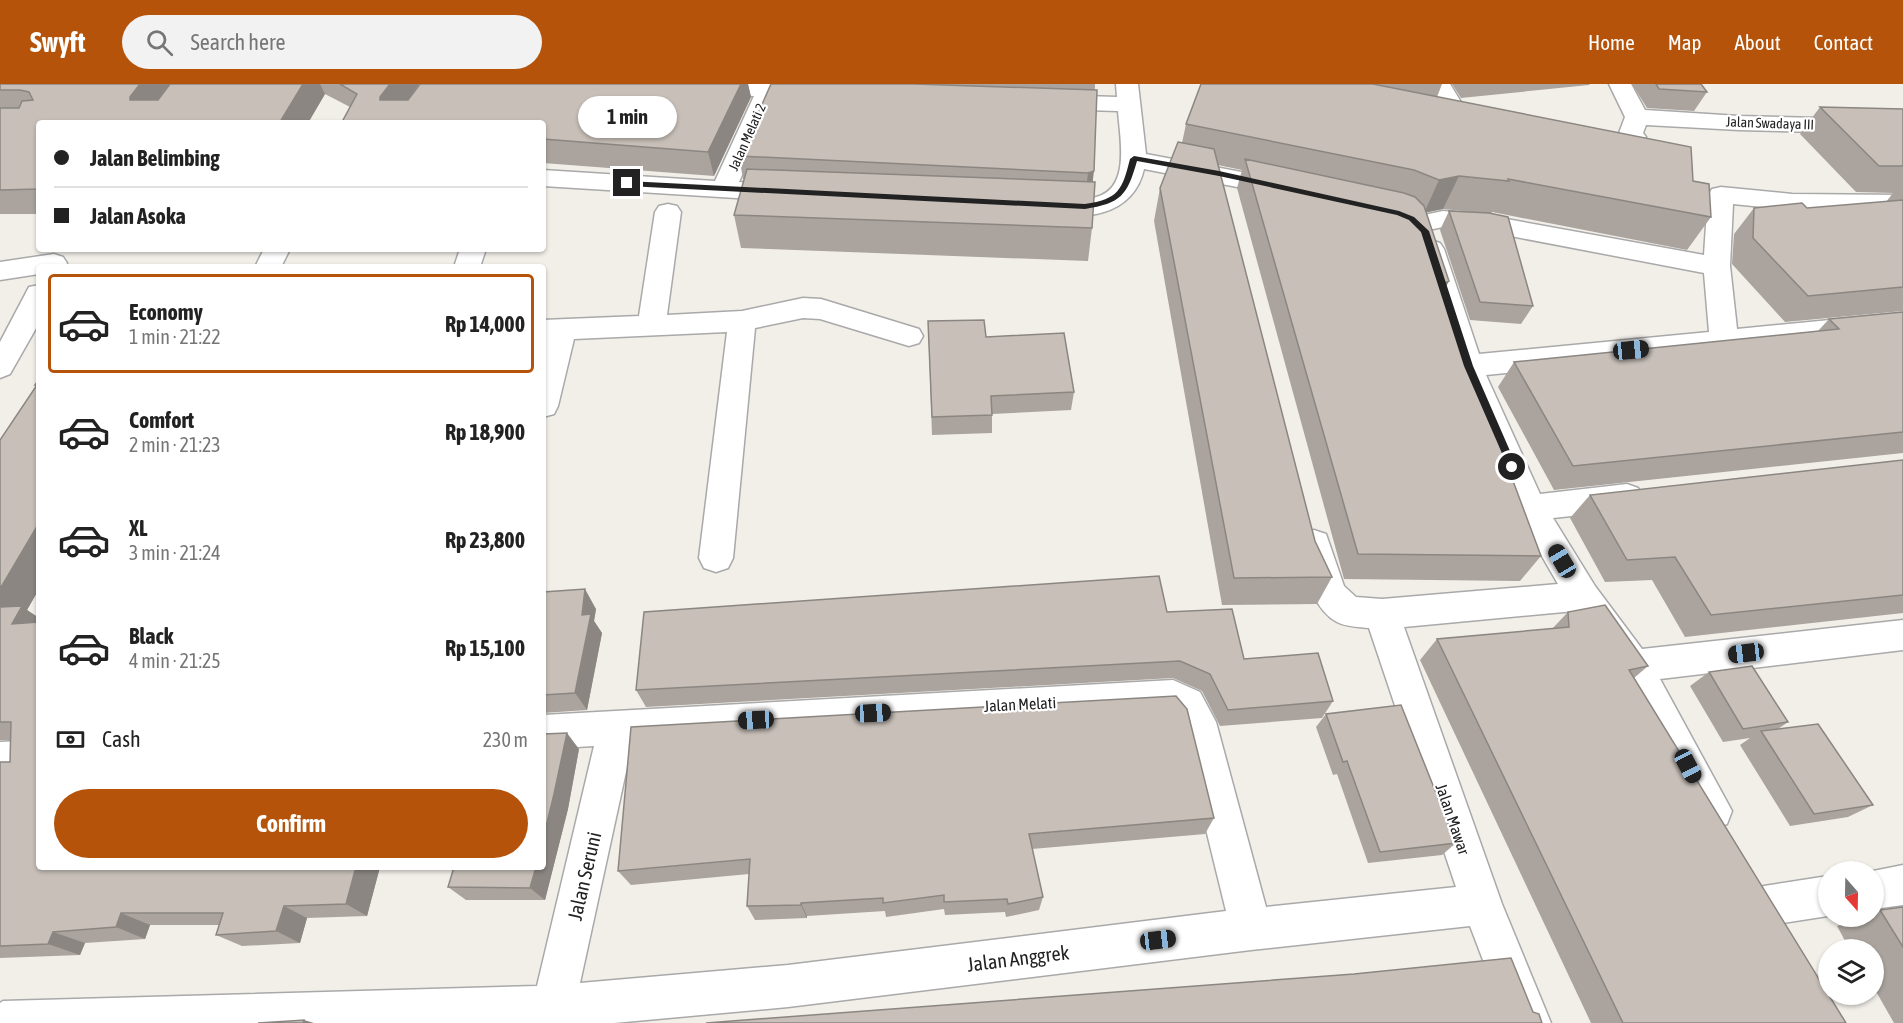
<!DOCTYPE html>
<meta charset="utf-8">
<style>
body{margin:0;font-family:"Asap Condensed",sans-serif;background:#f2f2f2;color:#222;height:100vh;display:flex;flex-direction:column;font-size:22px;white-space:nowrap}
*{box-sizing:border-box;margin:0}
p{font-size:20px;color:#767676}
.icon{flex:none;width:33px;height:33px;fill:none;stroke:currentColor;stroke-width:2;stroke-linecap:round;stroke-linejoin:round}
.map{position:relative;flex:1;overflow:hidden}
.side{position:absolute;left:36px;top:180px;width:510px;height:606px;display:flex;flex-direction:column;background:#fff;border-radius:6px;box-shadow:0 2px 4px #0004}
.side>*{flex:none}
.hud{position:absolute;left:36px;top:36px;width:510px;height:132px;border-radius:6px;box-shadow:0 2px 4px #0004;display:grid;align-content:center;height:132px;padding:0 18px;background:#fff}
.needle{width:39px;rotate:160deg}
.buttons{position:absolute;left:1818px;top:777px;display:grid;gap:12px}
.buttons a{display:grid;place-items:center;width:66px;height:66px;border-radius:50%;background:#fff;box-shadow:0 2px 4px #0004;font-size:30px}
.end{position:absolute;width:27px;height:27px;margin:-14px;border:8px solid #222;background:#fff;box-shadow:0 0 0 3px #fff}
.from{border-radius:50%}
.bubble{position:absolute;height:42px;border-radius:21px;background:#fff;box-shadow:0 2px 4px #0004;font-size:20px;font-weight:700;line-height:42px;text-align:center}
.car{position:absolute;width:18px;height:36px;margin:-18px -9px;border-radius:8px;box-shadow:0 0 4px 2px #0007;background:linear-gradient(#222 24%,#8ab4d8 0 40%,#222 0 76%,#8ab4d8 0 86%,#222 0)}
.hud b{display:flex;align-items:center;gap:21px;height:57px;font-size:22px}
.hud b+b{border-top:2px solid #e0e0e0}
.hud i{width:15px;height:15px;background:#222}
ul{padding:10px 0 0;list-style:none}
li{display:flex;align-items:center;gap:18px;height:99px;margin:0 12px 9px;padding:0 6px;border:3px solid transparent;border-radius:6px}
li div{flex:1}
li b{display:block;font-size:22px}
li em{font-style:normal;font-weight:700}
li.on{border-color:#b45309}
li>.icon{width:54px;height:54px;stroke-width:1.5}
.pay{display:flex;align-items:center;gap:15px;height:66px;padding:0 18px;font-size:22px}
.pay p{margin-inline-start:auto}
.cta{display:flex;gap:12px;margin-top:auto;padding:12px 18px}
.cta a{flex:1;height:69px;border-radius:36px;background:#b45309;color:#fff;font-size:24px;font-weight:700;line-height:69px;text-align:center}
header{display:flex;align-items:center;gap:36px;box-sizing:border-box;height:84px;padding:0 30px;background:#b45309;color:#fff}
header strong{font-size:28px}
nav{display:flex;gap:33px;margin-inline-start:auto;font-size:21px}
.search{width:420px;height:54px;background:#f2f2f2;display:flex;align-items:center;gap:15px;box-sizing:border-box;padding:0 21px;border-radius:33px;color:#767676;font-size:22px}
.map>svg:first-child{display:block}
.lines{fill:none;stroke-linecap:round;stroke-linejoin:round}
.minor-casing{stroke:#a9a9a9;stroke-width:3}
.minor{fill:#fff;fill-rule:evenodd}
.wall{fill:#aba49e}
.shaded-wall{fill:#8b8681}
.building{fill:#c7bfb8;stroke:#8b8681;stroke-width:1.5}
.route{fill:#222}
.labels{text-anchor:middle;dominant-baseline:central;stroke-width:4.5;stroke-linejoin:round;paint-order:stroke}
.far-street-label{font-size:14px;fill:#222;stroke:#fff}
.street-label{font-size:16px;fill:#222;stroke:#fff}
.near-street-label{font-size:20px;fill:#222;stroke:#fff}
</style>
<header>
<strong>Swyft</strong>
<div class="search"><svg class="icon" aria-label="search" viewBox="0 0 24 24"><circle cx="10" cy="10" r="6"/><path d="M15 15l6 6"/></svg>Search here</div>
<nav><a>Home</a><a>Map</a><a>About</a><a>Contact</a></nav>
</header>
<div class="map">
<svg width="1903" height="939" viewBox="0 0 1903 939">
<rect width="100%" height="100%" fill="#f2efe9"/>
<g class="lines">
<!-- minor casing -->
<g class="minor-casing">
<path id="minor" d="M664,0H782L822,4L826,9L822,14L814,16L776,13L739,98L794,103L798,109L794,115L785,117L543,102V86L715,97L754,12L675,7L667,5Z
M1116,0H1138L1146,70L1284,96L1293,98L1297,104L1293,110L1284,112L1144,85C1133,133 1082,138 1040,127L1036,121L1040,115C1057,111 1074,115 1091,114C1132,109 1120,55 1118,27L1052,25L1044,23L1040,18L1044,13L1052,11L1117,13Z
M1428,0H1450L1472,36L1468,41L1460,43L1452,41Z
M1609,0H1631L1645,26L1739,32L1903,36V50L1739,46L1646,41L1643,49L1646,53L1642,58L1634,60L1626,58L1619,49L1625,33Z
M1721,103L1792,110L1903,111V127L1792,126L1733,120L1730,182L1737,245L1903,229V249L1486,291L1540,410L1627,400L1638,404L1643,413L1638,422L1627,426L1553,434L1595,502L1642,565L1903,536V566L1660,595L1732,727L1727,740L1713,746L1699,740L1621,593L1575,527L1404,543L1502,820L1551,939H1507L1470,842L1251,866L788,923L614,939H0V919L3,917L537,902L594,662L543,665V631L1173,596L1200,608L1216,638L1266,823L1456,803L1369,544C1359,543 1347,543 1337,538C1310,523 1306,486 1298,460L1302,450L1314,446L1326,450L1344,502L1356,513L1382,515L1558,500L1514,424L1454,282L1418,165L1422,159L1431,156L1440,159L1444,165L1479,270L1709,248L1704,189L1479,146L1443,143L1419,148L1410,146L1406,140L1410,134L1443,127L1479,130L1704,171L1708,111L1712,105ZM1169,629L1174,632L1181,643L1226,827L788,881L580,899L632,660Z
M668,120L677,122L681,128L667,231L742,227L803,214L821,215L919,245L923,252L919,259L909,262L820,235L803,234L755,244L733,474L728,484L716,488L704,484L699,474L727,248L574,255L558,322L554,330L543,333V265L545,256H543V236L639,232L655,128L659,122Z
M264,165H290L281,183H255Z
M460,165H486L480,183H454Z
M54,170L63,173L67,179L65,183H39V190L0,196V178Z
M39,201V239L10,290L0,294V258L29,203Z
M39,656V692L0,694V658Z
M1903,781V821L1874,825V788H1868Z
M1828,792V832L1764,842L1750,836L1744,822L1750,808L1764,802Z"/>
</g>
<!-- minor -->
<use href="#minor" class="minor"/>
</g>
<!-- wall -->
<path class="wall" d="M0,0H419L408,16L420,0H748L751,13L714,92L543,79V39H343L342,38L350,23L325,10L308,39H39V130H0Z
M771,0H1095L1092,144L1088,177L741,164L734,131L744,95H743L739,72Z
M1201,0H1442L1437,13L1693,97L1711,133L1687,166L1492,128L1491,130L1533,222L1521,240L1470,236L1440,146L1449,127L1482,129L1443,125L1426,128L1443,208L1541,472L1520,497L1344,495L1237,104L1242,86L1218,81L1315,457L1332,493L1317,520L1222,521L1154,137L1160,104L1182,59L1186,40Z
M1452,0H1590L1589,1L1461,14Z
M1632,0H1701L1707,8L1694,27L1647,24Z
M1820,23L1903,25V227L1785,238L1732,180L1734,150L1754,124H1807L1886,118L1893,109L1856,108L1800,50Z
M1903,228V369L1554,406L1498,303L1514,278L1818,247L1829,235Z
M928,237L986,253L1074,308L1071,326L992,330V349L932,351Z
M39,295V505L27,526L39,534V783H380L367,832L307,834L300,859L242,862L216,851L219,841H150L145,855L85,859L80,871L0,874V678H10V656H0V356L36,302L35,301Z
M1903,376V529L1685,553L1652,496L1605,498L1570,434L1590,411Z
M543,508L596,525L594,537L602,549L587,626L543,629Z
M1167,528L1244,575L1333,617L1322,634L1220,642L1202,607L1173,594L646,623L636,606Z
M1568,528L1648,582L1634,594L1846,939H1591L1420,576L1437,555L1552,545Z
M1709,588L1788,638L1778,645L1873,721L1848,733L1790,742L1740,661L1750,654L1723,658L1690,602Z
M1326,630L1456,759L1442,771L1368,779L1337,690L1333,691L1316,643Z
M579,665L568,725L545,816H466L448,803Z
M1214,734L1205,750L1032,765L1043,813L1039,826L1006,833L1005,828L945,831L944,825L886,833L885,827L807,832V834L755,836L747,822L749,790L631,801L618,787Z
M1903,823V939H1894L1874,904V866H1850L1837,842L1863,832H1874V829L1880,826Z"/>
<!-- shaded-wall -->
<path class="shaded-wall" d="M140,0H174L147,38L130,16V13Z
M303,0H320L325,10L308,39H281L280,38Z
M390,0H419L392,38L380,16V13Z
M741,0H748L751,13L714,92L708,68Z
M1094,87L1091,110L1085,112L1088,89Z
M1459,92L1443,125L1424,129L1439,96Z
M1449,197L1434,226L1440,201Z
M39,439V505L27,526L39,534V558L12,540L0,530V505Z
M585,505L596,525L594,537L602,549L587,626L575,609Z
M567,649L579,665L568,725L545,816L530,804L536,783H543V755Z
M356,783H380L367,832L346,820Z
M801,819L807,832V834L801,821Z
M284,822L307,834L300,859L276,847Z
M121,829L150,841L145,855L116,843Z
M53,848L85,859L80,871L48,860Z
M304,936L314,939H303Z"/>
<!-- building -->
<path class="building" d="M0,0H140L130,13V16H158L170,0H303L280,38L236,39H39V105L0,106V24H19L22,17L33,16L29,8L20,6H0Z
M340,0H390L380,13V16H408L420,0H741L708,68L543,55V39H396L397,37L342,38L357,10Z
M771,0H914L1097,6L1094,87L1088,89L739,72Z
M1201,0H1373L1691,63L1693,97L1709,100L1711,133L1508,95L1509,97L1459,92L1439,96L1414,86L1186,40Z
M1656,0H1701L1707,8L1659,5Z
M1820,23L1903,25V82H1879Z
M1178,58L1214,65L1315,457L1332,493L1234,494L1160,104Z
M1245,75L1404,109L1415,113L1424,122L1449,197L1440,201L1541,472L1358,470Z
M747,85L1095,98L1092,144L734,131Z
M1903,116V203L1808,212L1753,154L1754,124L1802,119L1807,124Z
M1449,127L1489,129L1508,133L1533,222L1480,218Z
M1903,228V348L1573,382L1514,278L1839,245L1829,235Z
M984,236L986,253L1064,249L1074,308L991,312L992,331L932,333L928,237Z
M39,295V439L0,505V356L37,301H35Z
M1903,376V511L1711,531L1675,473L1627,476L1590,411Z
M1159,492L1167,528L1232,525L1244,575L1318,569L1333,617L1228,626L1210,590L1180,577L636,606L644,528Z
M585,505L582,531L591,530L575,609L543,611V508Z
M1605,521L1648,582L1629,586L1846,939H1623L1437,555L1569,543L1568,528Z
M22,522L12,540L39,538V783H356L346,820L284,822L276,847L216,851L223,829H121L116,843L53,848L48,860L0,862V678H10L11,638H0V523Z
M1752,582L1788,638L1743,645L1709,588Z
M1176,612L1187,625L1214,734L1029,750L1043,813L1008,820L1007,815L944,818V811L883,819V814L801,819V821L747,822L750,775L618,787L631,643Z
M1401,621L1456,759L1380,768L1347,677L1343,678L1326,630Z
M1818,640L1873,721L1814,730L1761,647Z
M567,649L554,710L543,755V650Z
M454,783H536L530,804L448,803Z
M1903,823V863L1880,826Z
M1511,874L1533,928L1539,930L1542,939H706L1354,890Z
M304,936L303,939H258Z"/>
<!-- route -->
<path class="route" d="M1134,72L1219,87L1399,127L1414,133L1429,147L1473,282L1517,383L1516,386H1509L1508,383L1464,282L1421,148L1409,136L1397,131L1219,92L1137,77C1127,112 1121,119 1085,125L627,102L623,99L627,97L1085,120C1119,115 1122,106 1130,75Z"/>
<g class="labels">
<!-- far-street labels -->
<g class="far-street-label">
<text transform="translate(1770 39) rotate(2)">Jalan Swadaya III</text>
<text transform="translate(747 53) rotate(-66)">Jalan Melati 2</text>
</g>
<!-- street labels -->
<g class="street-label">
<text transform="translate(1020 620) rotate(-3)">Jalan Melati</text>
<text transform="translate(1453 735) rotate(71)">Jalan Mawar</text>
</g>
<!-- near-street labels -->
<g class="near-street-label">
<text transform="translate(584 792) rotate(-77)">Jalan Seruni</text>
<text transform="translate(1018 874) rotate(-7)">Jalan Anggrek</text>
</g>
</g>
</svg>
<div class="buttons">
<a><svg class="needle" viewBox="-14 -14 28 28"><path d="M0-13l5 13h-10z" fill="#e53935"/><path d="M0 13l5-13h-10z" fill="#767676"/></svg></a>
<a><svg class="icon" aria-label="layers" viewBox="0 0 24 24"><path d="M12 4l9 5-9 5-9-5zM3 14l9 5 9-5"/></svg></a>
</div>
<i class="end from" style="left:1512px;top:383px"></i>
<i class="end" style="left:627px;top:99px"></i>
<div class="bubble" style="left:578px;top:12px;width:99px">1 min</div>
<i class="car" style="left:1631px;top:266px;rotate:84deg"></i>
<i class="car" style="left:1562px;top:477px;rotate:329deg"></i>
<i class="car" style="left:1746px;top:569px;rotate:263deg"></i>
<i class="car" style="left:873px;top:629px;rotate:87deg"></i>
<i class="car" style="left:756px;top:636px;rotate:267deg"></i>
<i class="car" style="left:1688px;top:682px;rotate:152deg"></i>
<i class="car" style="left:1158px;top:856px;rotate:83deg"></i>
<div class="hud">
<b><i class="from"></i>Jalan Belimbing</b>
<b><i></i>Jalan Asoka</b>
</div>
<section class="side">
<ul>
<li class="on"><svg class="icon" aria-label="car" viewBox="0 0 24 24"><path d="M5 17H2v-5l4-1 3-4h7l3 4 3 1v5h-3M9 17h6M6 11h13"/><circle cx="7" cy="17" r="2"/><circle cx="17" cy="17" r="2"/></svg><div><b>Economy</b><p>1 min · 21:22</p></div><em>Rp 14,000</em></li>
<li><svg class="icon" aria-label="car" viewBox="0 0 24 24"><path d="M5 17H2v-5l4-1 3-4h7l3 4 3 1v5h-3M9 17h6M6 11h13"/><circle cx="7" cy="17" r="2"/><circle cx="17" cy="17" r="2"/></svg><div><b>Comfort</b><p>2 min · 21:23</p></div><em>Rp 18,900</em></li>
<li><svg class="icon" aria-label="car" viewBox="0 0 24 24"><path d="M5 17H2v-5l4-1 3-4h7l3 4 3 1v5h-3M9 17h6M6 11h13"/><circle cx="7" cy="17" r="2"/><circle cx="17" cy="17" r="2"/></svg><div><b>XL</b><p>3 min · 21:24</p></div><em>Rp 23,800</em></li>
<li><svg class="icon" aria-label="car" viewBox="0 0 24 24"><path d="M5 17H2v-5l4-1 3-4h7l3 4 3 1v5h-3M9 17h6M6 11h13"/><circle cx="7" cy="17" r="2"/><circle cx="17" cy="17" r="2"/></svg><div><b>Black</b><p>4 min · 21:25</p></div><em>Rp 15,100</em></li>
</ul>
<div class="pay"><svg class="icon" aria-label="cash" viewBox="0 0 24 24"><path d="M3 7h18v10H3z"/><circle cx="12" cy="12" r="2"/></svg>Cash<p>230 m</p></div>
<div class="cta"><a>Confirm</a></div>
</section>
</div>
